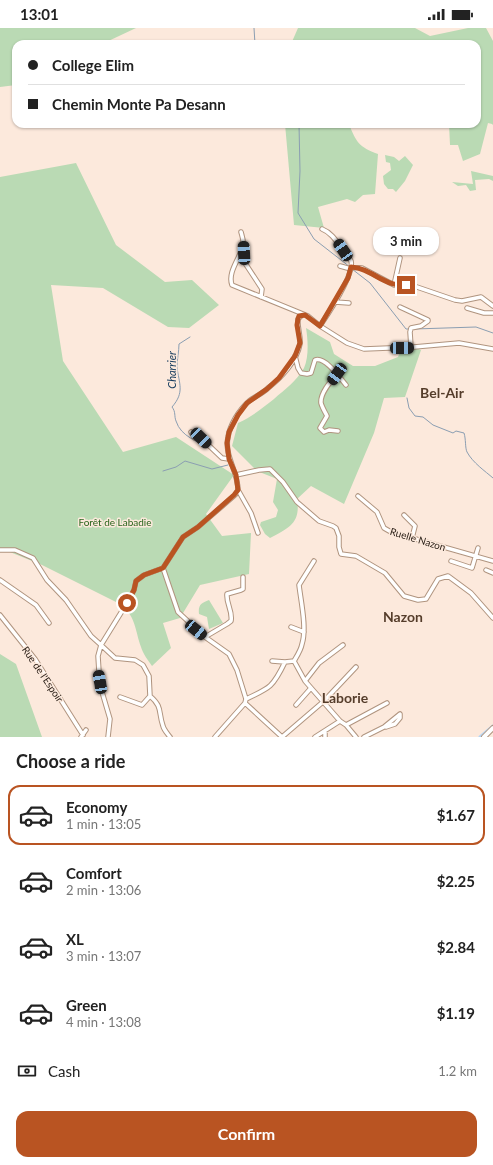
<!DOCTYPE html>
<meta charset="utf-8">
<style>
body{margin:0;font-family:Lato,sans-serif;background:#f2f2f2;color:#222;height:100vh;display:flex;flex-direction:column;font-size:15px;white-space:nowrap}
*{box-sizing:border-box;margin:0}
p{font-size:13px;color:#767676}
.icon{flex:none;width:22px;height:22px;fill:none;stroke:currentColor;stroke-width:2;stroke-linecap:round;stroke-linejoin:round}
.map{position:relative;height:709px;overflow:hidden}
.panel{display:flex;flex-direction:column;background:#fff;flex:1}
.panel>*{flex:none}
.banner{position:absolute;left:12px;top:12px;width:469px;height:88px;border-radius:12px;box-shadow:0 1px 3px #0004;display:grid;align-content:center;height:88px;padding:0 16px;background:#fff}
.end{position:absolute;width:18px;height:18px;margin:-9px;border:5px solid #b95422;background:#fff;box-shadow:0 0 0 2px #fff}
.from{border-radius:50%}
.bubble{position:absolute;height:28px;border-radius:12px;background:#fff;box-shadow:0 1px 3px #0004;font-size:13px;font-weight:700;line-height:28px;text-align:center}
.car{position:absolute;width:12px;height:24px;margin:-12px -6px;border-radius:5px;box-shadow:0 0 3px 1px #0007;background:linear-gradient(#222 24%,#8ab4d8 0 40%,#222 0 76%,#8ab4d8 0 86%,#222 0)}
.banner b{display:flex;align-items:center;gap:14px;height:38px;font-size:15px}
.banner b+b{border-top:1px solid #e0e0e0}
.banner i{width:10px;height:10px;background:#222}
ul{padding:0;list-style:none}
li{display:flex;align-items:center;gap:12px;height:60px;margin:0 8px 6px;padding:0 8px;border:2px solid transparent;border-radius:12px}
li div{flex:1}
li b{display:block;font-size:15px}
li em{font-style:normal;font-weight:700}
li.current{border-color:#b95422}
li>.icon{width:36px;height:36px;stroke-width:1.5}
h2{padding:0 16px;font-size:18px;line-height:48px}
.pay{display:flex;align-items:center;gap:10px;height:44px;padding:0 16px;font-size:15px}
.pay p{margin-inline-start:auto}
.cta{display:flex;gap:8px;margin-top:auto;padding:8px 16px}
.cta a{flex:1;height:46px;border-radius:12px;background:#b95422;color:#fff;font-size:16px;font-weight:700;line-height:46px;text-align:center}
.status{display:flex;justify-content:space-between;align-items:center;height:28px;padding:0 20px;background:#fff;direction:ltr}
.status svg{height:11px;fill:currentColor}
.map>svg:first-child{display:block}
.green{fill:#badab4}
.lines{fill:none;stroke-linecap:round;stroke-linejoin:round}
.stream{stroke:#8b9eb2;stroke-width:1}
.canal{stroke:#b6d5f5;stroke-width:3}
.minor-casing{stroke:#b0947f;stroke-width:5.5}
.major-casing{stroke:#b0947f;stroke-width:6}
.minor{stroke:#fff;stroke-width:3.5}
.major{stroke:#fff;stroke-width:4}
.route{stroke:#b95422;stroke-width:5}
.labels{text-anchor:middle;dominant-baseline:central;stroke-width:3;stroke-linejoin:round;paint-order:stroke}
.park-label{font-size:10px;fill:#28641b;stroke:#fce9dc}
.street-label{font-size:10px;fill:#271c14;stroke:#fce9dc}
.water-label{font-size:11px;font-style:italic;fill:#153b5d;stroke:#fce9dc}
.district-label{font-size:14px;font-weight:bold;fill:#553d2b;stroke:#fce9dc}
</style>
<div class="status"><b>13:01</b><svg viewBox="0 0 49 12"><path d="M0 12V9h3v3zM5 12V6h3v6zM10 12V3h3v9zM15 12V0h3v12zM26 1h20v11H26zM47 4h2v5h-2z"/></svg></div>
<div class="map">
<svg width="493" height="709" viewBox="0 0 493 709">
<rect width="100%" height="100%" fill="#fce9dc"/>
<!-- green -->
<path class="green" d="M0,0H136L102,16H16V57L0,59Z
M298,0H415L430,8L468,0H486L493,13V97L492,96L488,95L480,126L463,133L458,117H450L449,96H477V16H291Z
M285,96H349C356,114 359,119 378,126L375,166L363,167L355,174L347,171L318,179L324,200L294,197Z
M385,127L394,129L399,133L405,128L413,137L405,153L396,164L393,161H388L384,156L383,148L391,142L390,135L386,134Z
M76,135L116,217L165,254L192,252L219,277L189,300L168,299L103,260L51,257L63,333L123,424L176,409L234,447L206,486L222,508L251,505L249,546L200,557L180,590L163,595L171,620L152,638C148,632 143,626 141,619C135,602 136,590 122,577L42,537L0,520V149Z
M471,143L493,148V153L489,151L475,152L476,162L470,163L466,157L458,158L452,154L473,156Z
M306,300L330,314L334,326L353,338H375L398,329L402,319L409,317L421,322L405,369L384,370L374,405L344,476L311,458L297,471C301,495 289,500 270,510L265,506L260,497L261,494L276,489L278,482L273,474L277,451L257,443L232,418L238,395C252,389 262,380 274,371C285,361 296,354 304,340C309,329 308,312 306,300Z
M209,572L223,595L209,601L207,589L199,586C198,577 201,575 209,572Z
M0,626L16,636L42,709H0Z"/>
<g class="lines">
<!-- stream -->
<path class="stream" d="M254,0L255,16
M299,96L300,143L298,185L314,211L350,239
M352,241L370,255L406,301H410
M415,301L476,299L493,305
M190,309L179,316C179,323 177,332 177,339C179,356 185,364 172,379C176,384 174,388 176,393C181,409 198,413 210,421
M407,370L409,380L415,388L423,389L433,397L453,405L456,403L464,405C466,411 465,420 467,424C473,435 485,443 493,450
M163,443L176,439L185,433L212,441L228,437"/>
<!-- canal -->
<path class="canal" d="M480,709L493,698"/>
<!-- minor casing -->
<g class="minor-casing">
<path id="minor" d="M241,204C242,208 244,213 243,217C241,229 227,244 232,257L308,288L320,298L347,315L364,321L414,319L459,315L493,321
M243,217V232L262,261L261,269
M340,238L351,241
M351,239L362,240L394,257H406L414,258L455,272L462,273L481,269L493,278
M394,257L400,230
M335,274L349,275
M400,279L428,292V293L421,298L411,300L410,304L411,319
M467,280L484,285H493
M320,298C328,286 355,246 351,233C349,228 343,223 340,218C335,211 330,204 322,201
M295,328L298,340L301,345L307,346L311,345L315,332C325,328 340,350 346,357
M337,346C331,353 320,365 321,375C322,379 325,384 327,388L320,400L324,404L329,402L338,403
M191,404L195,410H201L222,430L229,431
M236,447L259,442L270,441L283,454L297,474L319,493L333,498L336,500L339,508V519L341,526L356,528L385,545L404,568L418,572L426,571L438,551L448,548L471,565L493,590
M238,462L251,485L258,505
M358,468L377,484L384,500L391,504L493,533
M404,487L415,498L412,510
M0,522H15L33,530L47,552L66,572L91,608L101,617L115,630L135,632L143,637L149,648L150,668C163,679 158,684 163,698C164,702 167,705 170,709
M451,533L472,540L478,520
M163,540L178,584L205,609L229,626L237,642L246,671L245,675L215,709
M486,542L493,545
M0,552L36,577L49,595
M0,587L35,631L83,707
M291,599L304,604
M205,609L227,596L231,593C233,583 226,576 227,566L241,562L243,561V549
M272,633L285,634
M294,633C297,628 301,622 302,616C307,600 301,574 299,557L314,533
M294,633L305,653L340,693L346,697L356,709
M305,653L319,635L343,617
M120,669L142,677L150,668
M246,671C270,660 273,659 285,634L294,633
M245,675L282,709
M296,677L311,660
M346,697L387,675
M325,703V709
M81,709L86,702
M108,709L110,691L102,664L99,644L98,628L101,617L127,575L134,562L136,553L144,547L163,540L183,509L198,499L235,467L238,462C238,443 224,428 228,409C230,397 239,382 248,374C254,369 262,366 268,360C281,350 297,333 300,316C301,308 297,299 298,291L302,287
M282,709L324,673L356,639
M315,709L340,693
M364,709L384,699L400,686V690L395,696L386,699"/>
</g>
<!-- major casing -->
<g class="major-casing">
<path id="major" d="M484,709L493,700"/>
</g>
<!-- minor -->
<use href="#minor" class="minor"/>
<!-- major -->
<use href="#major" class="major"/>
</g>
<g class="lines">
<!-- route -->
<path class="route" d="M127,575L134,562L136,553L144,547L163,540L183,509L198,499L234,467L238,462L236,447L229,431L227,415L229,404L238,387L247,375L267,361L279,350L295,328L300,315L297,297L298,291L299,288L305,287L320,298L348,250L351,239C372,240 383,259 406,257"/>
</g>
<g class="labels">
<!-- park labels -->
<g class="park-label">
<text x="115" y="494">Forêt de Labadie</text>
</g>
<!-- street labels -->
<g class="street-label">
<text transform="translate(418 511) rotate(17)">Ruelle Nazon</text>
<text transform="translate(43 646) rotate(56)">Rue de l'Espoir</text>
</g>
<!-- water labels -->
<g class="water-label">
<text transform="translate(171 342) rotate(-90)">Charrier</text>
</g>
<!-- district labels -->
<g class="district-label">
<text x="442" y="364">Bel-Air</text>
<text x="403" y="588">Nazon</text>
<text x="345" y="669">Laborie</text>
</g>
</g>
</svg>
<i class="end from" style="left:127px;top:575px"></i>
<i class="end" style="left:406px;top:257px"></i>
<div class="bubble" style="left:373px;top:199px;width:66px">3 min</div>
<i class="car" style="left:343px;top:222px;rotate:326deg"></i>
<i class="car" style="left:244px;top:225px;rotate:357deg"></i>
<i class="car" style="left:402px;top:320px;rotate:89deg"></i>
<i class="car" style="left:337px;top:346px;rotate:216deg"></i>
<i class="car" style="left:201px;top:410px;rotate:134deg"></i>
<i class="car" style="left:196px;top:602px;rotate:129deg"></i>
<i class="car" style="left:100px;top:654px;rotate:350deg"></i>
<div class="banner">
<b><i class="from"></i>College Elim</b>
<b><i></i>Chemin Monte Pa Desann</b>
</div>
</div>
<section class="panel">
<h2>Choose a ride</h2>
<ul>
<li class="current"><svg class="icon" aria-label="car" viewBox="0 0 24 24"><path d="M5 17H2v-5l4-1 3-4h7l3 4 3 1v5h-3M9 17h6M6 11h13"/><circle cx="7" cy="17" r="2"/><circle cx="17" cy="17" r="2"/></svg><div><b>Economy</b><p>1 min · 13:05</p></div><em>$1.67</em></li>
<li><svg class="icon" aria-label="car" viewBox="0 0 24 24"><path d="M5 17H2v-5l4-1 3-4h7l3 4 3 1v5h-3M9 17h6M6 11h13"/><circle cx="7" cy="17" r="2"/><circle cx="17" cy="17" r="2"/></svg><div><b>Comfort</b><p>2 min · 13:06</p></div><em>$2.25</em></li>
<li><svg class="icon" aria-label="car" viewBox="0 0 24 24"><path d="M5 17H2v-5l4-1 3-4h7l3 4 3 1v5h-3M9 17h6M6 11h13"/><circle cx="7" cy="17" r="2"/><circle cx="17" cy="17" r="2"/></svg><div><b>XL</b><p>3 min · 13:07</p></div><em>$2.84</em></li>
<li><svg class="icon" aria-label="car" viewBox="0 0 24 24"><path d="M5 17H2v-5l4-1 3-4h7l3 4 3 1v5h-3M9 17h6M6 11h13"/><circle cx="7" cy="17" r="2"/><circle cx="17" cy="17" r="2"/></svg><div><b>Green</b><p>4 min · 13:08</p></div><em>$1.19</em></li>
</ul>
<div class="pay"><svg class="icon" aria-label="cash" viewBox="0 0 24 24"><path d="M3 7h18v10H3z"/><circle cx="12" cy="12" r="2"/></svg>Cash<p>1.2 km</p></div>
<div class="cta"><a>Confirm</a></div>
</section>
